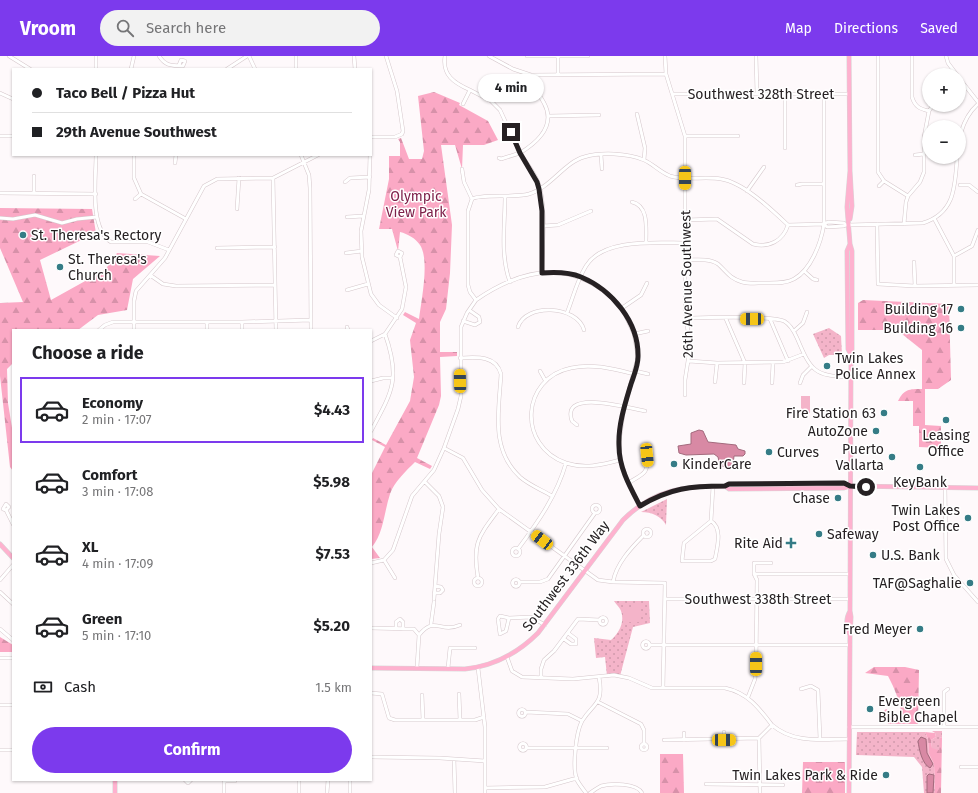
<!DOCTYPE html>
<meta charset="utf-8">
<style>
body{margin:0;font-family:"Fira Sans",sans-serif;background:#f2f2f2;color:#202124;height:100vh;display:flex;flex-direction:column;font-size:15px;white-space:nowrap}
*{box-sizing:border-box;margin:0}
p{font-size:13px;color:#757577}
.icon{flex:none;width:22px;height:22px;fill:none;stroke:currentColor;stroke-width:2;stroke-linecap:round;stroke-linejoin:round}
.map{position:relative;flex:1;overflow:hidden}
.panel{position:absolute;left:12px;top:273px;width:360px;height:452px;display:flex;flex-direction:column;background:#fff;border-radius:0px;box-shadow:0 1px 3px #0004}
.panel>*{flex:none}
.banner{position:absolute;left:12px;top:12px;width:360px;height:88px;border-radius:0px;box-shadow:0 1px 3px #0004;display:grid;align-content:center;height:88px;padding:0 20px;background:#fff}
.fabs{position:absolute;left:922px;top:12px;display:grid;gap:8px}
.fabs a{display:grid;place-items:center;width:44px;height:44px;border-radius:50%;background:#fff;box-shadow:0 1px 3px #0004;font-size:20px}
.end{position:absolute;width:18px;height:18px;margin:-9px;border:5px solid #262123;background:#fff;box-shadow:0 0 0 2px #fff}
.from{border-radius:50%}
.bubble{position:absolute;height:28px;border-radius:14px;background:#fff;box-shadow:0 1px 3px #0004;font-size:13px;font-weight:700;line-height:28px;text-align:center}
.car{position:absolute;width:12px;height:24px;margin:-12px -6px;border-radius:5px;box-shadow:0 0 3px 1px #0007;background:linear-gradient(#f5c518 24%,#345 0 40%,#f5c518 0 76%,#345 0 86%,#f5c518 0)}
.banner b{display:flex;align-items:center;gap:14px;height:38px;font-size:15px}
.banner b+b{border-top:1px solid #e0e0e0}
.banner i{width:10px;height:10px;background:#202124}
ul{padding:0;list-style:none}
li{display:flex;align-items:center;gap:12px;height:66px;margin:0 8px 6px;padding:0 12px;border:2px solid transparent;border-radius:0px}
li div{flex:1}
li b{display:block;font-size:15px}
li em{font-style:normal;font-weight:700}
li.on{border-color:#7c3aed}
li>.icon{width:36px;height:36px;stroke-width:1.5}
h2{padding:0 20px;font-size:18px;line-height:48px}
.pay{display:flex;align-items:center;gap:10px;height:44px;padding:0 20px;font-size:15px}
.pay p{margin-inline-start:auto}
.button{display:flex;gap:8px;margin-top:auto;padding:8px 20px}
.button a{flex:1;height:46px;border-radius:24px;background:#7c3aed;color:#fff;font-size:16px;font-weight:700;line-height:46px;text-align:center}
header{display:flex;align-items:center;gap:24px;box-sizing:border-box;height:56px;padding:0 20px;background:#7c3aed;color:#fff}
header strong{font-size:19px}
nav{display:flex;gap:22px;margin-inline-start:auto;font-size:14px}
.search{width:280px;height:36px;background:#f2f2f2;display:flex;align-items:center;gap:10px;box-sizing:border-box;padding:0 14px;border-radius:22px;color:#757577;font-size:15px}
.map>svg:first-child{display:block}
.grass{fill:url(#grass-dots)}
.forest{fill:url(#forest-firs)}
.pitch{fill:#f4b4c9}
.water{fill:#d889a4;stroke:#a36a7d}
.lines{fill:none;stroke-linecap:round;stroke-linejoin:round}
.minor-casing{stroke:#d5c7cb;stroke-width:4}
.major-casing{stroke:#d8d7d7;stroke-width:5}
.minor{stroke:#fff;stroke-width:3}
.major{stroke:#feb2cf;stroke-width:4}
.route{stroke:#262123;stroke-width:5}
.poi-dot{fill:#357c86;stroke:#fff;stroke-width:1.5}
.labels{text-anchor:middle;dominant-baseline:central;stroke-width:3;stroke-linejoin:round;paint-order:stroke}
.street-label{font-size:14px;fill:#262123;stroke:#fff}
.park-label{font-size:14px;fill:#7e214a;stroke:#fff}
.poi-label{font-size:14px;fill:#262123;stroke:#fff;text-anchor:end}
</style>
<header>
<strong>Vroom</strong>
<div class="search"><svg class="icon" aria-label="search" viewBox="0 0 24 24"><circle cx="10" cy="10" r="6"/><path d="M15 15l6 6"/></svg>Search here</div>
<nav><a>Map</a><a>Directions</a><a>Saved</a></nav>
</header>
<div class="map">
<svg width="978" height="737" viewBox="0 0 978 737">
<defs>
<pattern id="grass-dots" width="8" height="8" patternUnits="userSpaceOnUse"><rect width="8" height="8" fill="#f4b4c9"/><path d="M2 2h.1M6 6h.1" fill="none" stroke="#d19aac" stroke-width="1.8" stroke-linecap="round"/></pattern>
<pattern id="forest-firs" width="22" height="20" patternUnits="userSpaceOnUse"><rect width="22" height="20" fill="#fba9c5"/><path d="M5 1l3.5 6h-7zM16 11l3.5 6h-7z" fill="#d791a9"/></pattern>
</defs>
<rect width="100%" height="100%" fill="#fef9fb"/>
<!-- grass -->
<path class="grass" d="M829,272L841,280L842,299H829L824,302L813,278Z
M667,443L666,469C661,460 652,456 641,456Z
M614,545H649L650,567L633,571L620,620H607L605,601L596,602L594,582L611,584C619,577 625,566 621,555C620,552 616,548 614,545Z
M932,675H942V681L940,682V704L937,694L932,693L931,684L936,681L935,677Z
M857,676H925L928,683L929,698L934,708L935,737H924L922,711L914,701L856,699Z"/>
<!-- forest -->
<path class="forest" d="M434,36L460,47L459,49L488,65L498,84L484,89H463L462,113L455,89H441L452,169L450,217L446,253L440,266V296H457V300L440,301L441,340L439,349L417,402L432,410L430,413L415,406C406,415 394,426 390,438C384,456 384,476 372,491L380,502L371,503V419L385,391L372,384L373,382L386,389L410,345L414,321L410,284L416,267L403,259L405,256L419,263C421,246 430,204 420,189C415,182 408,178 400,176L398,195L392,173H379L389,123V100H400V86L398,83L401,82L409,103H422L424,95L418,40Z
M0,152L92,153L96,177L40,204L51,244L105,214L117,197L160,200L133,223L127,254L98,259L78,274H13V307L7,313L8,347L13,378V415L10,411L0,320V247L23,246L0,192Z
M863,244L949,248L951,324L938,333H925V369L941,370V392L919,391V370H913V345H898C904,333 909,333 922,333V294L897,274H858V247Z
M0,581L13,589V596H0Z
M874,611H905L919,614L918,668H888L885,662L881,661V658L886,653L889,655L890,661L896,662L902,660C900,646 895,633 888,620L865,617Z
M925,676L935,677L936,681L931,684L932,692L939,694V699L940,682L942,681L941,737H935L934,708L929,698L928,683Z
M660,698H683L684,737H660Z
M803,706H845V737H802Z"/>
<!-- pitch -->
<path class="pitch" d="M801,340H810V357H801Z
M632,549H640V566H625V553L632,552Z"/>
<!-- water -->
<path class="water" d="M699,374L703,375L708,386L736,389L738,393L745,395V398L743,400H734L733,409L728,411L720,410L718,401L714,398L686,399L679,397L678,390L691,388V377Z
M921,681L926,683L927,697L933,708L930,712C922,708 919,693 918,685Z
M929,718L934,719L933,737H927V720Z"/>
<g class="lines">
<!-- minor casing -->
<g class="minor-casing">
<path id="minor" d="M9,0L30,13
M159,0C166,11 172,9 183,10L185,5L181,4L179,9
M249,0L255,13
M354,0L355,13
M445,0C442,19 454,27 470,34L463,48
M489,0L513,13L531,19L666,18
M527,0H588
M665,0L666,18L685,80V252L690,292L685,324V339
M756,0L757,38
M878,0V116L884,125L908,140
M912,0V41C915,51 920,53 929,55
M946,0L948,7L957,19
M558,1V19
M96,13V0
M131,13L134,0
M227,13L247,0
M296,13V0
M531,19C531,30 539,37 544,47C556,69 538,86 520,97C526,106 534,116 538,126C547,151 542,190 542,217
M959,22L978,46
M470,34L491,45L500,54L520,97L501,103L499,102
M0,37L13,43
M672,38H849
M785,39V92
M637,58L645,92L644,104
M549,60L599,59
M0,80H13
M685,80H738
M371,81H395L402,78L403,75L397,35L386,0
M96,99C96,123 89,172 111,186H148L169,194
M134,99V122L141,138L135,143
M301,99L309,119L310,132L311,274
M370,99L369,134L361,175L362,201L371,238L379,249L397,262
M601,99L602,113
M915,99L924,98
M175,107L176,99
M273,122L276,274
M345,126L350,122L370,121
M797,129L802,128H823
M960,129H969L978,136
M879,130L884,125
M747,135L764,111
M34,136V120
M0,137L96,138
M141,138L186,163
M505,141C505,168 500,200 510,226
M472,143C479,138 515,142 529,138C550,132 565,106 584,101C601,96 627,97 644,104C653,108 660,116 670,120C686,125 704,120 721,123C743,126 772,154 788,169L824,168L828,166L844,167L846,169L844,170L827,171L824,168
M632,146C649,150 646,172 646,187
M237,153L239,122
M347,161L363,160
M0,162L13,163L35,159L62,167L77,163L97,161
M685,164L717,163L753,188C769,192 783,185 788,169
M935,164L954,200V229
M877,168L878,228L915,230L978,229
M904,168L906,146L908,140L920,126L924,116V81L929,55L933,49
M848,169L923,167C978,150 938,84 978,48
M543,170L558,169L591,155
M217,192L275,191
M346,197L362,195
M954,200L972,190L978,174
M685,204C695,204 709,202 718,208C727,216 729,222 742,226C749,228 757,227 763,227C773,227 785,228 794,223C811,214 821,187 824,168V39
M914,206L915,230
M804,215L813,223L817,224
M150,219L163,228L176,230L275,229
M347,234L368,228
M476,244C527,209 578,203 622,252
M567,257C573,242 577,224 586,210C603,182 656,187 685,187
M686,262C703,262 772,259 784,265C791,269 794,275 797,282C811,315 814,320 850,321
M726,263L745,307L744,327
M770,263L788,305
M463,265L475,269L480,266L479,261L469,254
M207,266V274
M347,271L348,274
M518,271C525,247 577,249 584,274
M99,274L105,269L113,266H242L311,264
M134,274V245L136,235L165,202L204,130L217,123L273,122L318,99
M242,274V266
M794,275L803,267L807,256
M634,278L648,275
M371,285L385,278L402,253L406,231L400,201L396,199L398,195L402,197L400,201
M460,302C476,301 496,299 501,318C499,355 490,393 520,421C529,429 542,434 552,440
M689,305L717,307L783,306L804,298
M540,315L545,324
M635,315L648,318
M371,325L383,322H393
M715,326L717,307
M772,327L773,307
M800,327L803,319L811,311
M577,369L572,365C560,331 632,353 645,355
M371,375C392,336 401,323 385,278
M444,392L463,402L482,434L499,453L598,524L613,526L665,527L663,632
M620,404C602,409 584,413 566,407C517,390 521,322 571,312C592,307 614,313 634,318
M425,426L439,440L443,451L439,478L434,543
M628,427C643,418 649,418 647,399
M945,431L946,503L954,519L978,546
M592 453a4 4 0 1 1 8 0a4 4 0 1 1-8 0Z
M640,450L628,427L620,404V380L624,352L638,301L634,278L622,252L641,239L647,227
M6,454L9,451L6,448L3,453L6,454L13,468
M711,465L684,487L682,505H711L715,503C717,492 723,472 711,465L713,430
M643 477a4 4 0 1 1 8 0a4 4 0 1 1-8 0Z
M512 496a4 4 0 1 1 8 0a4 4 0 1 1-8 0Z
M518,493C538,466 557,439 566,407
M384,504L395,522
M371,507L384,504L393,494L412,440L434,414L444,392L458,353L461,340V271L467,257L476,244L470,236L468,229V155L472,143L464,126L462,113
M754,518H850
M474 526a4 4 0 1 1 8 0a4 4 0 1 1-8 0Z
M478,522C472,486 479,480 499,453
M512.5 527a3.5 3.5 0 1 1 7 0a3.5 3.5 0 1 1-7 0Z
M0,524L13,509
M520,526H540L548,523L595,457
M613,526C616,508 631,492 644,479
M0,536L13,548
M434,537H440L443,534L441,531L435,530
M665,543H850
M599.5 565a3.5 3.5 0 1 1 7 0a3.5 3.5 0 1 1-7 0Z
M509,562L506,575L500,578L498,563L500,560L509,562L531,561L545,569
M431,568L434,546
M371,572L414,573L419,579C435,559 440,578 460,569
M396,572V566L400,563L403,566V573
M0,573L13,584
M564,583L571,588H576V583L568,577
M642.5 589a3.5 3.5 0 1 1 7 0a3.5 3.5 0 1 1-7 0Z
M649,589H850
M507,601L512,615L522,621L573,623L614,619L629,622L652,632H725C748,637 759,652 772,669
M0,602H13
M417,611L419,579
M448,612L450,592H475
M478,612L485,671V737
M541,622V613L544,604L554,595L578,563L600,564
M801,633L811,630L818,634L820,683
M371,637L382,638L389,662L395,664H475L484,661
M459,638L460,664
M422,639L423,664
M748,641L755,623L756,608L757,524L754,518V507H771
M598,646L641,668L644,674V688
M0,649H13
M518.5 657a3.5 3.5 0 1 1 7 0a3.5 3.5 0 1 1-7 0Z
M526,656L568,658L582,665
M849,671H978
M944,671V636L948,633
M724,676V684
M759,682L760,737
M664,684L759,682L772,669C794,688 822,683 849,683
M684,684V677
M519.5 691a3.5 3.5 0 1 1 7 0a3.5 3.5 0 1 1-7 0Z
M641 691a3 3 0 1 1 6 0a3 3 0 1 1-6 0Z
M527,692H607
M0,694H13
M372,701L440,702L485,705
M454,703L455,737
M961,711H978
M185,724L188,727L191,724
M350,724V737
M224,725H235
M706,728L783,729
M485,732L545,731L577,722
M224,737V724
M299,737V724
M327,737L328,724
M586,737C583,733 579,728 577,724C572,712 576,676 582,665C594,646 604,649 599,621
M590,737C593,735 597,732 601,730C611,727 637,727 642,737"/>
</g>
<!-- major casing -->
<g class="major-casing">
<path id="major" d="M849,0L850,115L852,150L850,163
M850,115L847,151L850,188L847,195L848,293L851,299L852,293V195L850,188
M725,430L729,428L844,427L850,430
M0,488L13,502
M850,555L851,299
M371,612L465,613C494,610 518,597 538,577L623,464C654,433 684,430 725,430L729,433L844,432L850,430L978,432
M115,737V724
M849,737L850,579L851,561L850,555C846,562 846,571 850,579"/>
</g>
<!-- minor -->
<use href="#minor" class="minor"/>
<!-- major -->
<use href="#major" class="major"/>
</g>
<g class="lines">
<!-- route -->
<path class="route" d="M511,76L520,97L537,126L539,133L542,155V217C555,216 569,216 581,221C612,234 639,266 638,301C638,310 634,319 631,328C625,348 618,369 619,390C619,412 630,431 640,450C670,432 691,430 725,430L729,428L844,427L850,430L866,431"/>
</g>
<!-- markers -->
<g class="poi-dot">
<circle cx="23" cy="179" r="4"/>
<circle cx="60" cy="211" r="4"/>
<circle cx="961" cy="253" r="4"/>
<circle cx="961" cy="272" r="4"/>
<circle cx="827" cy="310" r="4"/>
<circle cx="884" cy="357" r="4"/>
<circle cx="946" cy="364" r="4"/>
<circle cx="876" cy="375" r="4"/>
<circle cx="769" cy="396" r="4"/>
<circle cx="892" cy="401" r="4"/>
<circle cx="674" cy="408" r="4"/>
<circle cx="920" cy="411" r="4"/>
<circle cx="838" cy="442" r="4"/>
<circle cx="968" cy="462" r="4"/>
<circle cx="819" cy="478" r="4"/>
<path d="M789 481h4v4h4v4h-4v4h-4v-4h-4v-4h4z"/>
<circle cx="873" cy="499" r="4"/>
<circle cx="970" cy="527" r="4"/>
<circle cx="920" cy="573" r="4"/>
<circle cx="870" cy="653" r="4"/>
<circle cx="886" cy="719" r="4"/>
</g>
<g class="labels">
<!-- street labels -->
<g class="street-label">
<text x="761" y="38">Southwest 328th Street</text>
<text transform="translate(687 228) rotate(-91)">26th Avenue Southwest</text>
<text transform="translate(566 520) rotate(-53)">Southwest 336th Way</text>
<text x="758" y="543">Southwest 338th Street</text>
</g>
<!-- park labels -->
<g class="park-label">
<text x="416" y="140">Olympic<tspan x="416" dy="16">View Park</tspan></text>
</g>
<!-- poi labels -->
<g class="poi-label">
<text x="31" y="179" text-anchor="start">St. Theresa's Rectory</text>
<text x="68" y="203" text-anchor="start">St. Theresa's<tspan x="68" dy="16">Church</tspan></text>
<text x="953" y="253">Building 17</text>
<text x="953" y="272">Building 16</text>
<text x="835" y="302" text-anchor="start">Twin Lakes<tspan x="835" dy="16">Police Annex</tspan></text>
<text x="876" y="357">Fire Station 63</text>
<text x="868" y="375">AutoZone</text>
<text x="946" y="379" text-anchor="middle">Leasing<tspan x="946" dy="16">Office</tspan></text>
<text x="884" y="393">Puerto<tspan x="884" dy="16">Vallarta</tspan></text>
<text x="777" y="396" text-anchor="start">Curves</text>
<text x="682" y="408" text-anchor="start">KinderCare</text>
<text x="920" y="426" text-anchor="middle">KeyBank</text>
<text x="830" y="442">Chase</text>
<text x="960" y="454">Twin Lakes<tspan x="960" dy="16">Post Office</tspan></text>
<text x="827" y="478" text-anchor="start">Safeway</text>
<text x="783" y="487">Rite Aid</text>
<text x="881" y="499" text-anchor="start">U.S. Bank</text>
<text x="962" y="527">TAF@Saghalie</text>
<text x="912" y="573">Fred Meyer</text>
<text x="878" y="645" text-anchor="start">Evergreen<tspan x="878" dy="16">Bible Chapel</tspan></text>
<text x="878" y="719">Twin Lakes Park &amp; Ride</text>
</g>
</g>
</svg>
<div class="fabs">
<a>+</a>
<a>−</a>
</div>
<i class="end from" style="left:866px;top:431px"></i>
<i class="end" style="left:511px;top:76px"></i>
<div class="bubble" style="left:478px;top:18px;width:66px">4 min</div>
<i class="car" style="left:685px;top:122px;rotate:180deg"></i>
<i class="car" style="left:752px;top:263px;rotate:270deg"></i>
<i class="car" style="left:460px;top:325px;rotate:359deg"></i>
<i class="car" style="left:647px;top:399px;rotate:174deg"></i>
<i class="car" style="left:542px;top:484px;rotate:307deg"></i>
<i class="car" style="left:756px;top:608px;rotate:0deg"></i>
<i class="car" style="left:724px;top:684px;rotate:90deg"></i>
<div class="banner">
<b><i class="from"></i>Taco Bell / Pizza Hut</b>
<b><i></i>29th Avenue Southwest</b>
</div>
<section class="panel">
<h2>Choose a ride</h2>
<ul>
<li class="on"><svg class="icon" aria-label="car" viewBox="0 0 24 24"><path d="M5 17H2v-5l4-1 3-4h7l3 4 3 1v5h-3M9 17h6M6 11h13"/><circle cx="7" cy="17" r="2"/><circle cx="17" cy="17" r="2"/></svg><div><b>Economy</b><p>2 min · 17:07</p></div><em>$4.43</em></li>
<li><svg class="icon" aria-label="car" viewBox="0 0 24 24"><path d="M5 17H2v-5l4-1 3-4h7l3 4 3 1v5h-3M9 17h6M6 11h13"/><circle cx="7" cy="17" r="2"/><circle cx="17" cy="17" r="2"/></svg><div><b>Comfort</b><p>3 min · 17:08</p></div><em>$5.98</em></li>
<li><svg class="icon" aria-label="car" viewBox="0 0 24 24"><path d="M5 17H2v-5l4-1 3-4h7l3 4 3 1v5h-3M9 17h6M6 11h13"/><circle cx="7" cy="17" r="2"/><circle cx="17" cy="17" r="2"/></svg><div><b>XL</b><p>4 min · 17:09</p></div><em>$7.53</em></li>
<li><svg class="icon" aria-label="car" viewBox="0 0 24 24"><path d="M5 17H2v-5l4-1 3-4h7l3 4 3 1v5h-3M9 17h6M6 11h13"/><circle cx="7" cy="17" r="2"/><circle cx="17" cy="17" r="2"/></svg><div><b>Green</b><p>5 min · 17:10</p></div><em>$5.20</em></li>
</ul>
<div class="pay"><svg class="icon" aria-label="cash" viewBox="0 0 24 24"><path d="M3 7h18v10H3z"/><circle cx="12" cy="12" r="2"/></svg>Cash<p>1.5 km</p></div>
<div class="button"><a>Confirm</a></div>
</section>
</div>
